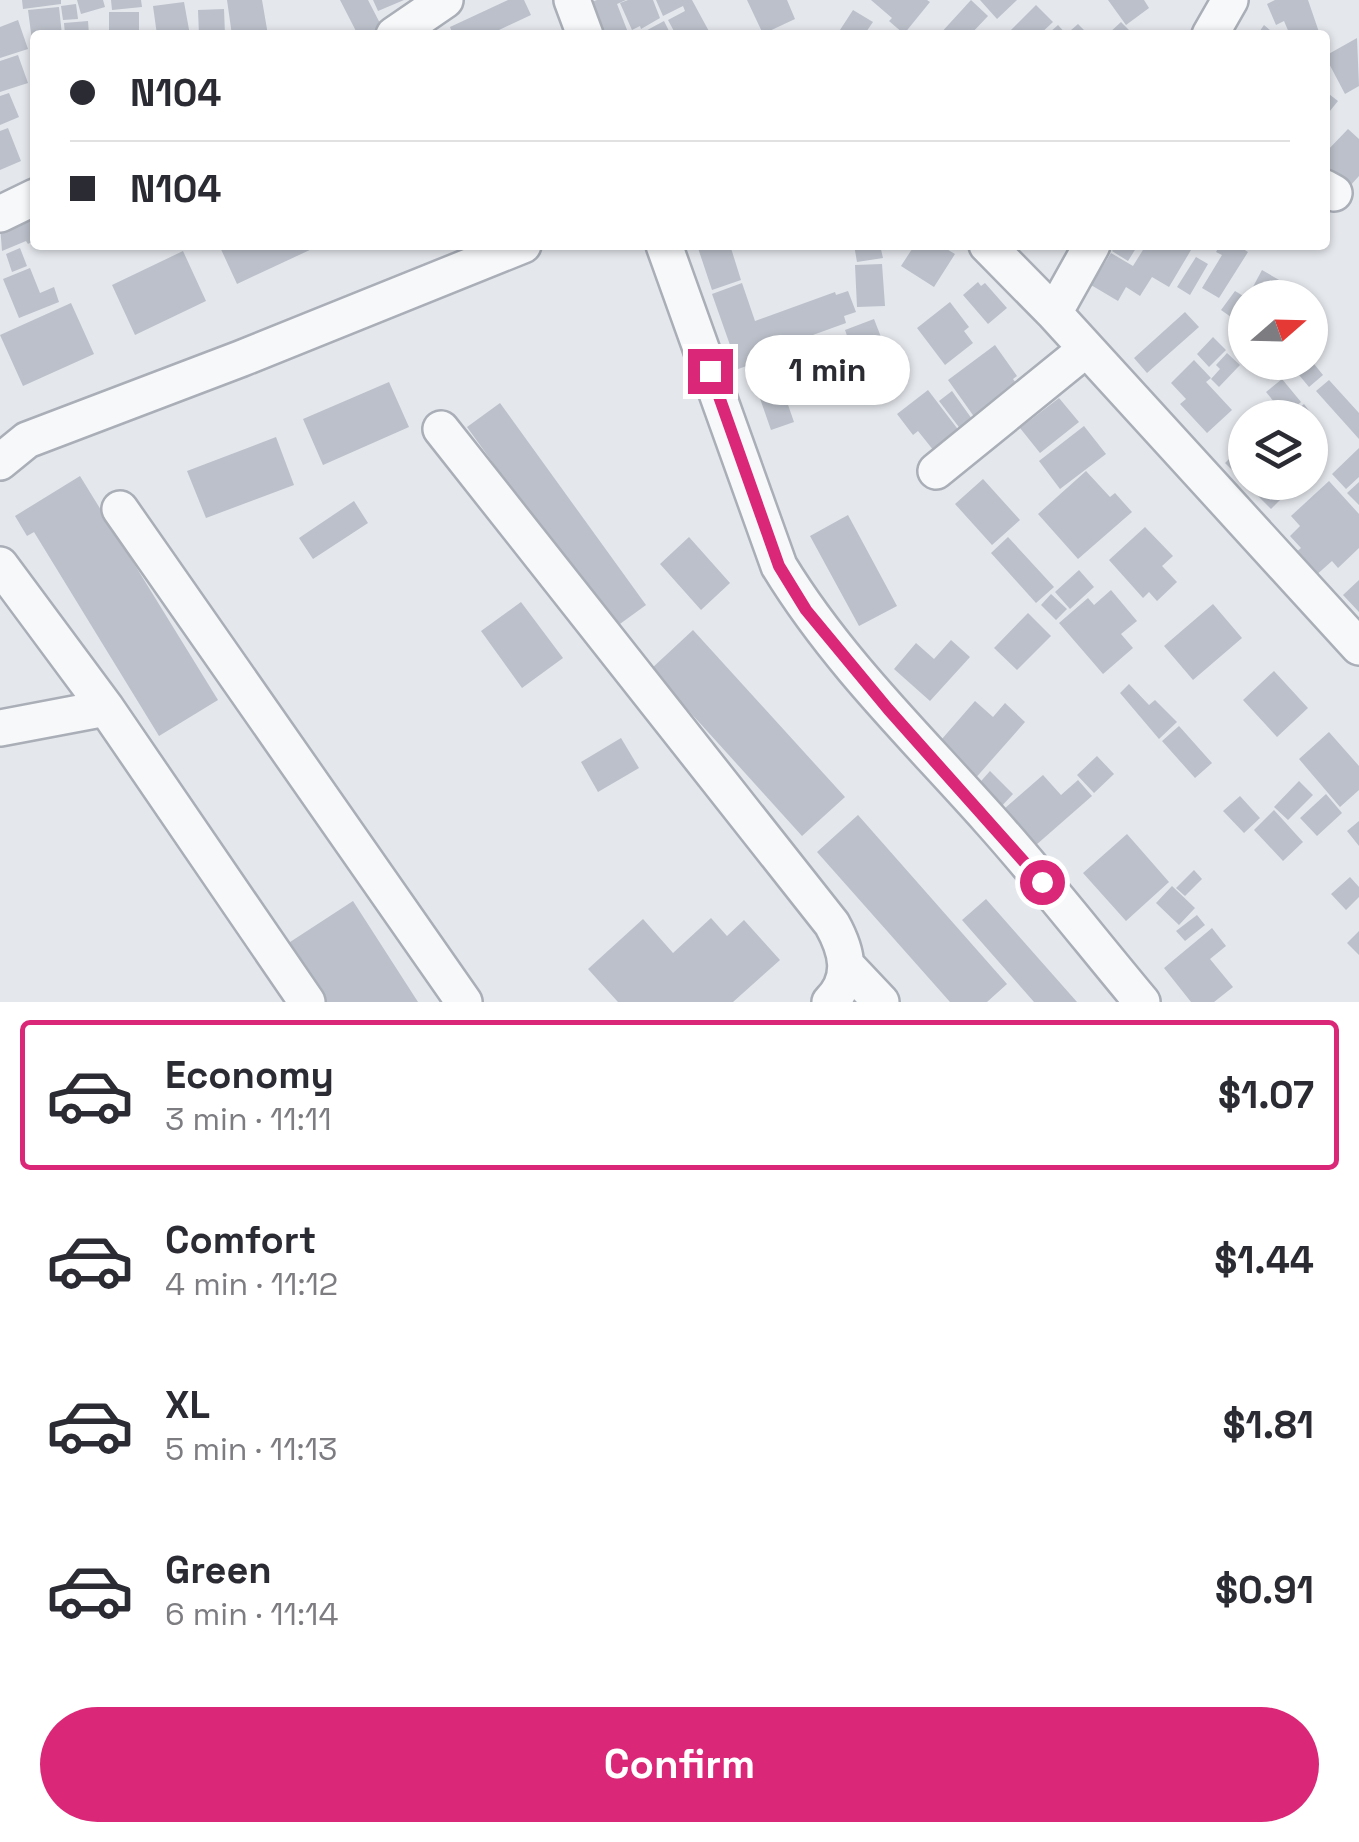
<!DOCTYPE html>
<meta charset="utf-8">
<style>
body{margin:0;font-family:"Space Grotesk",sans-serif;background:#f7f7f7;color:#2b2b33;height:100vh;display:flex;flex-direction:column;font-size:38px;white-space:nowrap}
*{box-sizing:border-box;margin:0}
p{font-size:32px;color:#7c7c81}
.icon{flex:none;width:55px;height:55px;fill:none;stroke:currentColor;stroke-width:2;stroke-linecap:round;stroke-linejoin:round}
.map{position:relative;height:1002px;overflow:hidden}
.sheet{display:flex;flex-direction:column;background:#fff;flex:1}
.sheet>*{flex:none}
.top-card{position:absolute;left:30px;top:30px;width:1300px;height:220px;border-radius:10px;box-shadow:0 2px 8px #0004;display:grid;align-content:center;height:220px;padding:0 40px;background:#fff}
.needle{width:65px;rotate:70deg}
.buttons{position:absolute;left:1228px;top:280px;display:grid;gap:20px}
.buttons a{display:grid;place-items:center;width:100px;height:100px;border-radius:50%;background:#fff;box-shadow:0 2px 8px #0004;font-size:50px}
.end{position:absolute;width:45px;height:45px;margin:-22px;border:12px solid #db2777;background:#fff;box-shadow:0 0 0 5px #fff}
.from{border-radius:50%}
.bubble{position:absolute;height:70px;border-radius:35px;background:#fff;box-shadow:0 2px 8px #0004;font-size:32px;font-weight:700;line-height:70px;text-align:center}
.top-card b{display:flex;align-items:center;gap:35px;height:95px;font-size:38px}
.top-card b+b{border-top:2px solid #e1e1e2}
.top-card i{width:25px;height:25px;background:#2b2b33}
ul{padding:18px 0 0;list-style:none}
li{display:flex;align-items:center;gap:30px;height:150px;margin:0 20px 15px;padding:0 20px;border:5px solid transparent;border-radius:10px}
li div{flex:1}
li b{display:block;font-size:38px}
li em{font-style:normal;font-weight:700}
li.current{border-color:#db2777}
li>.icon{width:90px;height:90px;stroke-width:1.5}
.cta{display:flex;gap:20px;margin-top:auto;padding:20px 40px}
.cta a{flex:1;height:115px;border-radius:60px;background:#db2777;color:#fff;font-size:40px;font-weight:700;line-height:115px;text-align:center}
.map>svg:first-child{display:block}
.building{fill:#bbc0ca}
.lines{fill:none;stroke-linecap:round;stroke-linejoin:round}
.minor-casing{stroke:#a9aeb7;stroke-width:40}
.minor{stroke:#f7f8fa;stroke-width:35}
.route{stroke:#db2777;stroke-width:12}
</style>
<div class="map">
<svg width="1359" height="1002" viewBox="0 0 1359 1002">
<rect width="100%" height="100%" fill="#e4e7ec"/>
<!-- building -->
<path class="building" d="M22,0H61V4L23,9Z
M77,0H103L105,7L81,14Z
M111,0H141L142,7L112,10Z
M227,0H262L268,35H232Z
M340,0H368L383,29L372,35H358Z
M373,0H404L378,11Z
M508,0H524L531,15L499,30L501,35H453L450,27Z
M597,0H626L617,4L629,35H598L586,4Z
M628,0H653L660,18L641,29L640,26L632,30L620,3Z
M656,0H692L711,35H676L668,20L685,11L683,6L663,16Z
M747,0H787L795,19L763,34Z
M871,0H927L930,2L904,34L889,21L892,18Z
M971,0L988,16L970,35H939Z
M980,0H1017L997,19Z
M1108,0H1144L1149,8L1126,25Z
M1275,0H1308L1320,35H1290L1284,21L1276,25L1267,4Z
M184,2L190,35H157L153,6Z
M76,4L78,19L63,20L61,6Z
M1036,5L1053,22L1039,35H1014L1010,31Z
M59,7L62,35H35L33,48L28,10Z
M224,9L225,35H199L198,10Z
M853,10L873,22L864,35H847L840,30Z
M109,12H139V33H109Z
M18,20L28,49L0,58V27Z
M88,21L89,35H65L64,23Z
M664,21L671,35H638Z
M1121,22L1134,35H1107Z
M1078,24L1089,35H1074L1070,31Z
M1058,25L1067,35L1049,33Z
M1264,25L1276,35H1257Z
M1357,38L1359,86L1345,94L1325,56Z
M18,55L28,83L0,92V61Z
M1325,91L1338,101L1325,117Z
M9,93L19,117L0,125V96Z
M8,128L21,161L0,170V131Z
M1348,129L1359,139V176L1349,187L1325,164V153Z
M35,204V240L28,244L26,241L2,251L0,225Z
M219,245H312L314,248L237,284Z
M697,245H730L741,280L712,290Z
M854,245H880L883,258L857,262Z
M906,245H940L955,254L934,287L901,266L912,249Z
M1116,245H1138L1128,261L1112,251Z
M1146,245H1194L1169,287L1152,277L1140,296L1126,287L1118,301L1091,285L1111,253L1133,266Z
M1220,245H1237L1248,252L1219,298L1202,288L1222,255L1216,252Z
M20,248L27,266L12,272L6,254Z
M183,251L206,301L135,335L112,285Z
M1196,257L1208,264L1190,295L1177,287Z
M882,264L885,306L857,307L855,265Z
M30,268L40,293L54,287L59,302L19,318L3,279Z
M1262,270L1293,288L1288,298H1247Z
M978,282L981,286L985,283L1007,308L988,324L963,295Z
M742,283L755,321L835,292L836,295L848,291L856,312L844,316L846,323L766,352L769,358L727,373L719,349L730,345L712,294Z
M1235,291L1245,297L1231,317L1221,310Z
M950,302L969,327L964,331L973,343L945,365L917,328Z
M71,303L94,354L23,386L0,335Z
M1185,312L1199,327L1147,373L1134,358Z
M874,319L881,337L851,347L845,330Z
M1245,325V350L1232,338Z
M1213,337L1226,350L1209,367L1197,354Z
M995,345L1017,376L1013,379L1023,393L980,425L948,380Z
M1227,353L1240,365L1219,387L1211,379L1220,369L1216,365Z
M1310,359L1323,375L1309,387L1294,369L1302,362H1310Z
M1194,360L1211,378L1206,382L1232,410L1207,433L1180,404L1186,399L1171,383Z
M778,376L794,422L771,430L755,384Z
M1282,379L1301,402L1289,412L1279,400L1275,403L1266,392Z
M1329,380L1359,413V439L1316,391Z
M389,382L409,427L323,465L303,419Z
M928,390L963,436L938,456L918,431L913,435L897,414Z
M952,391L977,426L965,435L939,401Z
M1059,398L1079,422L1040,453L1020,428Z
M500,403L646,605L613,629L467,427Z
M1304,404L1316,420L1310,424V418H1287Z
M1084,426L1106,454L1060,489L1039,461Z
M1245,434V482H1298L1271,509L1225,463L1235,453L1231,449Z
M276,437L294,485L206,518L187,471Z
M1359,448V477L1346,489L1332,474Z
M1086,471L1110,497L1115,493L1132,512L1078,559L1038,514Z
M80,476L218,700L159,736L34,532L27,536L15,516Z
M983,479L1020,520L992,545L955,504Z
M1329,481L1359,514V548L1338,568L1332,561L1314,577L1293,555L1301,548L1290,536L1300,526L1291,516Z
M1359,482V505L1347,493Z
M354,501L368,523L313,559L299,538Z
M848,515L897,606L859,626L810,536Z
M1145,527L1173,556L1162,566L1177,582L1157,601L1149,592L1143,598L1109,560Z
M689,537L730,583L701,610L660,564Z
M1008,537L1054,587L1036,603L991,553Z
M1079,570L1094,587L1070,609L1055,592Z
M1359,580V612L1343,595Z
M1111,590L1137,621L1121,634L1133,648L1103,674L1059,623L1088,598L1094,605Z
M1051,594L1067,609L1056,620L1041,605Z
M521,602L563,658L522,688L481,631Z
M1213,604L1242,638L1193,680L1164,646Z
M1028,613L1051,636L1017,670L994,648Z
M693,630L845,797L802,836L651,669Z
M951,640L970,657L930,701L894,669L916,643L934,659Z
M1274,671L1308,708L1277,737L1243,700Z
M1129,684L1149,705L1155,700L1177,722L1159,739L1120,693Z
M975,701L993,717L1005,703L1025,722L973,781L935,747Z
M1179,726L1212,763L1195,778L1162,741Z
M1329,732L1359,766V790L1340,807L1299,759Z
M621,738L639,768L598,792L581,762Z
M1097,756L1114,774L1094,793L1077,775Z
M990,771L1013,794L998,810L975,788Z
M1043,775L1061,795L1078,780L1092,796L1036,845L1004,809Z
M1299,781L1313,795L1288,820L1274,807Z
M1326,794L1342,813L1317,836L1300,818Z
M1240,796L1260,818L1244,833L1223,811Z
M1274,810L1303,842L1283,861L1254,830Z
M858,815L1007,984L987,1002H950L817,852Z
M1359,821V846L1347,831Z
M1127,834L1169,882L1126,921L1083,873Z
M1194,870L1202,879L1185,896L1176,888Z
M1350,877L1359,887V897L1346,910L1331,894Z
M1172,886L1195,908L1179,925L1156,903Z
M986,899L1077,1002H1034L962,920Z
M353,901L418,1002H325L287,944Z
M1197,915L1205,925L1185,941L1176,931Z
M711,918L727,936L744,920L780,960L733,1002H618L588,969L643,919L673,953Z
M1212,928L1226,946L1210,959L1233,987L1214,1002H1191L1164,968Z
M1359,931V955L1347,943Z"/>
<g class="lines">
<!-- minor casing -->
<g class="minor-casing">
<path id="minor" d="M572,0L585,35
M394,35L445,0
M1210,35L1230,0
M1325,188L1334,193
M0,214L35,197
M664,245L779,566C837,661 916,737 989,819C1042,878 1091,941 1142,1002
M987,245L1054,313L1359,647
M1054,313L1092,245
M441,429L832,924C847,951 854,978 830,1002
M0,462L27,440L240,359L523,245
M936,471L1085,350
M120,509L464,1002
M0,565L106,708L307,1002
M0,728L106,708
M847,966L881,1002"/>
</g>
<!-- minor -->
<use href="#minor" class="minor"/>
</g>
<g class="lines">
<!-- route -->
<path class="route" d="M710,371L779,566L806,610L888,709L1042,882"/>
</g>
</svg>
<div class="buttons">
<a><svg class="needle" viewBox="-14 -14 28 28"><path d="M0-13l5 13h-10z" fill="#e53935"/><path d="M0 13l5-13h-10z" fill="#7c7c81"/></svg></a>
<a><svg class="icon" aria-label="layers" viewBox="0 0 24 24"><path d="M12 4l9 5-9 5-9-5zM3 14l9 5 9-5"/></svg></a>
</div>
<i class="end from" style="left:1042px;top:882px"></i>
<i class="end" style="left:710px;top:371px"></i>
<div class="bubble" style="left:745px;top:335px;width:165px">1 min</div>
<div class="top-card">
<b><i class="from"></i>N104</b>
<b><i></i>N104</b>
</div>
</div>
<section class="sheet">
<ul>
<li class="current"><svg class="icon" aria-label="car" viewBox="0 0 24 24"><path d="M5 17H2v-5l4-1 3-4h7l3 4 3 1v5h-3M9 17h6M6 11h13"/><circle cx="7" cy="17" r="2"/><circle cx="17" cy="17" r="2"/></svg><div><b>Economy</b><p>3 min · 11:11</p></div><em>$1.07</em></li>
<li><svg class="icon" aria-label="car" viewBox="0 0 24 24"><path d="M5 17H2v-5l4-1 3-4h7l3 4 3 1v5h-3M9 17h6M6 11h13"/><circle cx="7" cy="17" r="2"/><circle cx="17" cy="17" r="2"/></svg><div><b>Comfort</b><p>4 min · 11:12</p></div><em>$1.44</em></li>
<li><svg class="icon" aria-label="car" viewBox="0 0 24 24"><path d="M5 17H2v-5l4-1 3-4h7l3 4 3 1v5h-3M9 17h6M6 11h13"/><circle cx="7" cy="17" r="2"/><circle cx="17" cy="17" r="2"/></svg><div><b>XL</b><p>5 min · 11:13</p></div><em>$1.81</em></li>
<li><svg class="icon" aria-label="car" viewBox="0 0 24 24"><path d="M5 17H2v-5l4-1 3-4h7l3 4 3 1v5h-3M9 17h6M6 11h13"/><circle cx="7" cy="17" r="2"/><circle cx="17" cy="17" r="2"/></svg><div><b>Green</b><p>6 min · 11:14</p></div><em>$0.91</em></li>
</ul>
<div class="cta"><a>Confirm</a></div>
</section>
